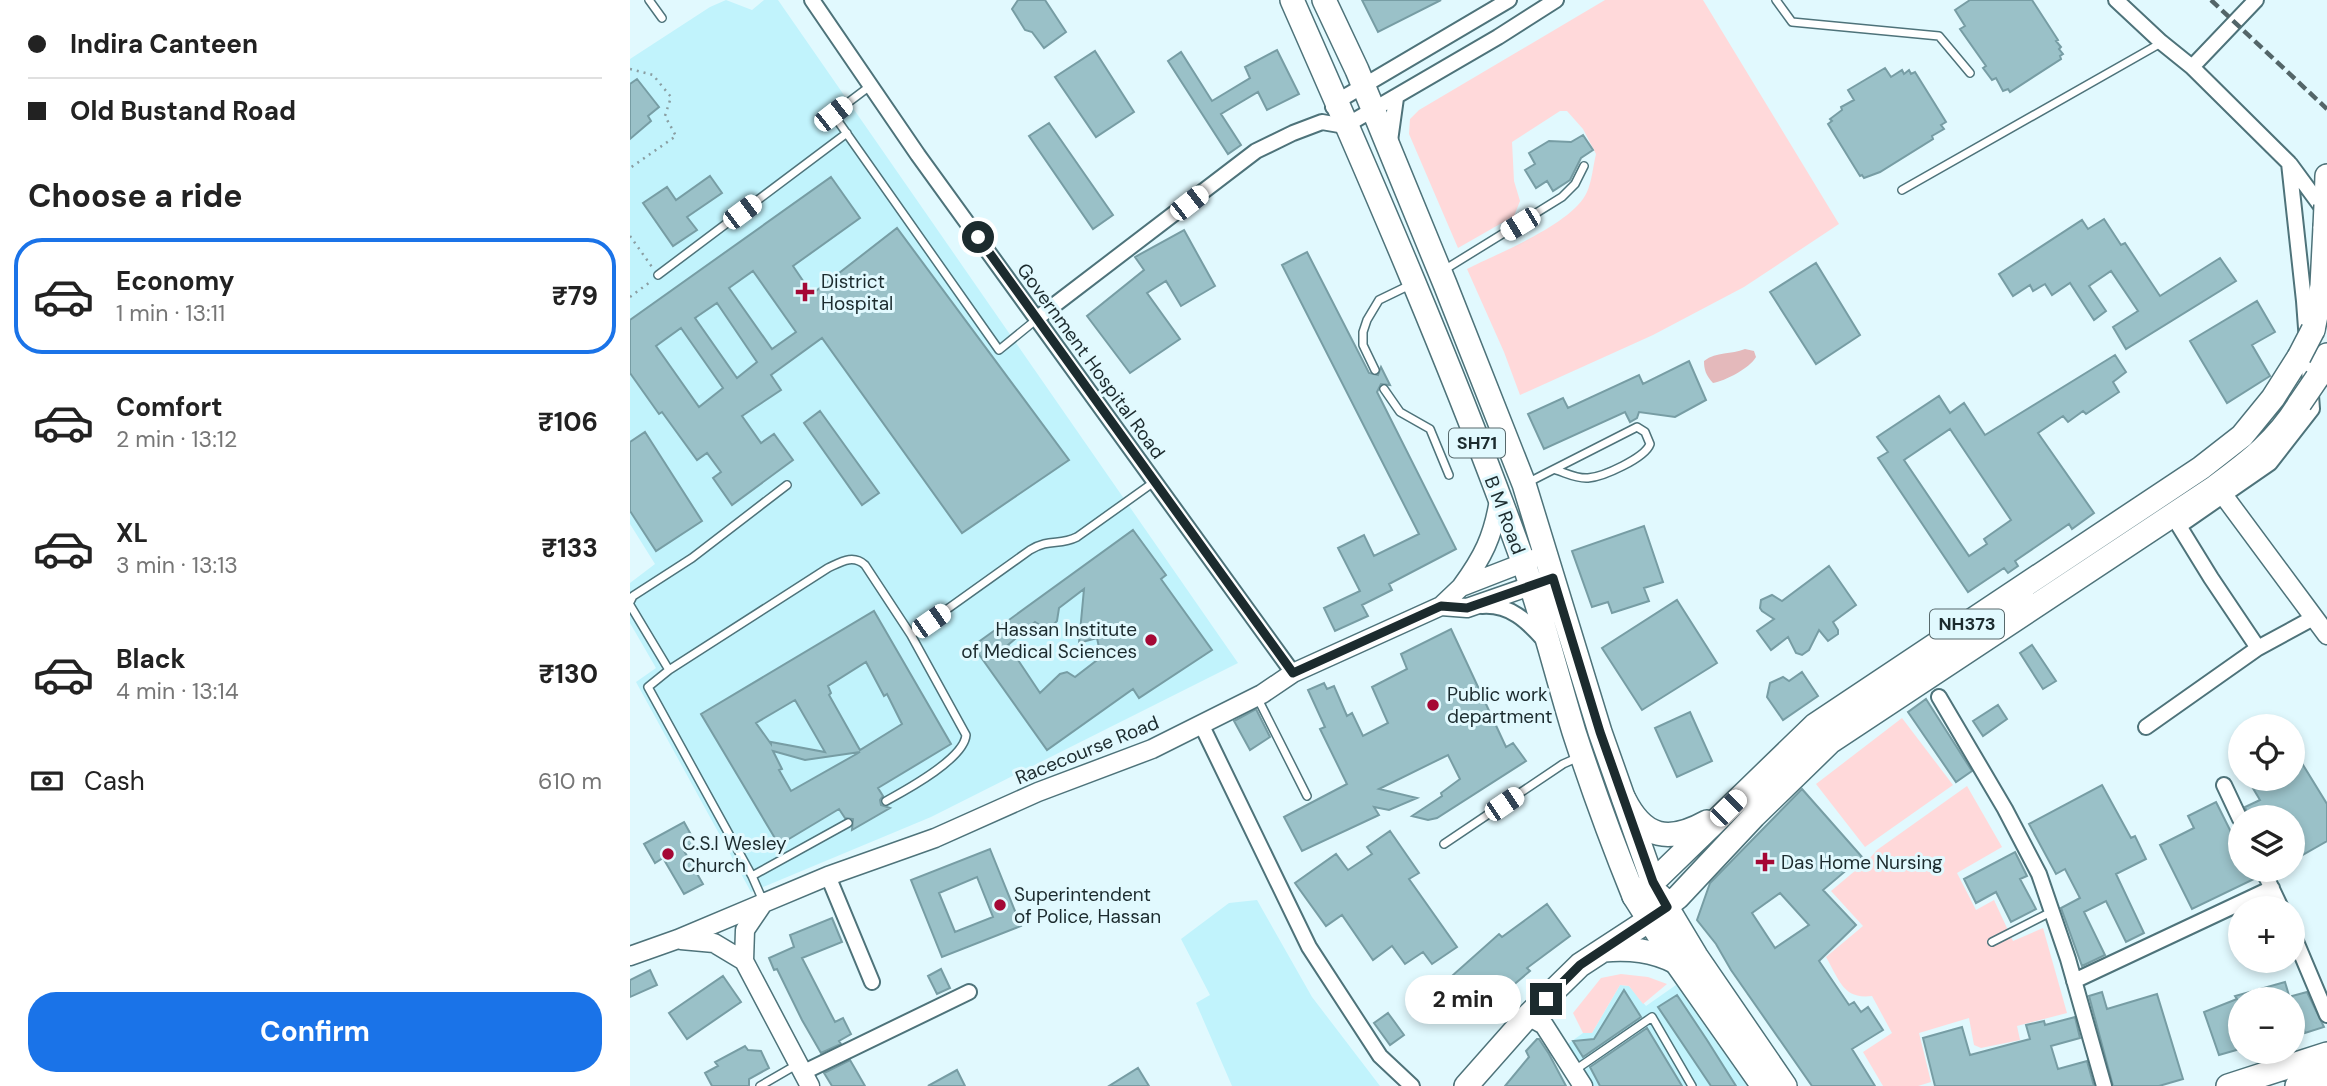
<!DOCTYPE html>
<meta charset="utf-8">
<style>
body{margin:0;font-family:"DM Sans",sans-serif;background:#f2f2f2;color:#222;height:100vh;display:flex;flex-direction:column;font-size:26px;white-space:nowrap}
*{box-sizing:border-box;margin:0}
p{font-size:23px;color:#767676}
.icon{flex:none;width:38px;height:38px;fill:none;stroke:currentColor;stroke-width:2;stroke-linecap:round;stroke-linejoin:round}
.map{position:relative;flex:1;overflow:hidden}
.panel{display:flex;flex-direction:column;background:#fff;width:630px}
.panel>*{flex:none}
.guide{display:grid;align-content:center;height:154px;padding:0 28px;background:#fff}
.tools{position:absolute;left:1598px;top:714px;display:grid;gap:14px}
.tools a{display:grid;place-items:center;width:77px;height:77px;border-radius:50%;background:#fff;box-shadow:0 4px 10px #0003;font-size:35px}
.end{position:absolute;width:32px;height:32px;margin:-16px;border:9px solid #1c2b2e;background:#fff;box-shadow:0 0 0 4px #fff}
.from{border-radius:50%}
.bubble{position:absolute;height:49px;border-radius:24px;background:#fff;box-shadow:0 4px 10px #0003;font-size:23px;font-weight:700;line-height:49px;text-align:center}
.car{position:absolute;width:21px;height:42px;margin:-21px -10px;border-radius:9px;box-shadow:0 0 5px 2px #0007;background:linear-gradient(#fff 24%,#345 0 40%,#fff 0 76%,#345 0 86%,#fff 0)}
.guide b{display:flex;align-items:center;gap:24px;height:66px;font-size:26px}
.guide b+b{border-top:2px solid #e0e0e0}
.guide i{width:18px;height:18px;background:#222}
ul{padding:0;list-style:none}
li{display:flex;align-items:center;gap:21px;height:116px;margin:0 14px 10px;padding:0 14px;border:4px solid transparent;border-radius:28px}
li div{flex:1}
li b{display:block;font-size:26px}
li em{font-style:normal;font-weight:700}
li.active{border-color:#1a73e8}
li>.icon{width:63px;height:63px;stroke-width:1.5}
h2{padding:0 28px;font-size:32px;line-height:84px}
.pay{display:flex;align-items:center;gap:18px;height:77px;padding:0 28px;font-size:26px}
.pay p{margin-inline-start:auto}
.cta{display:flex;gap:14px;margin-top:auto;padding:14px 28px}
.cta a{flex:1;height:80px;border-radius:28px;background:#1a73e8;color:#fff;font-size:28px;font-weight:700;line-height:80px;text-align:center}
main{display:flex;flex:1;min-height:0}
.map>svg:first-child{display:block}
.built{fill:#c1f3fc}
.green{fill:#ffd9da}
.water{fill:#e4b9bb}
.building{fill:#9ac1c8;stroke:#779da4;stroke-width:2;fill-rule:evenodd}
.lines{fill:none;stroke-linecap:round;stroke-linejoin:round}
.service-casing{stroke:#4e737a;stroke-width:10}
.minor-casing{stroke:#4e737a;stroke-width:18}
.tertiary-casing{stroke:#4e737a;stroke-width:21}
.primary-casing{stroke:#4e737a;stroke-width:26}
.trunk-casing{stroke:#4e737a;stroke-width:26}
.path{stroke:#8a9ea2;stroke-width:2.5;stroke-dasharray:2 5;stroke-linecap:butt}
.service{stroke:#fff;stroke-width:7}
.minor{stroke:#fff;stroke-width:14}
.tertiary{stroke:#fff;stroke-width:18}
.primary{stroke:#fff;stroke-width:23}
.trunk{stroke:#fff;stroke-width:23}
.rail{stroke:#536568;stroke-width:4.5;stroke-dasharray:10 5;stroke-linecap:butt}
.trunk-bridge-casing{stroke:#4e737a;stroke-width:26;stroke-linecap:butt}
.trunk-bridge{stroke:#fff;stroke-width:23}
.route{stroke:#1c2b2e;stroke-width:9}
.poi-dot{fill:#a50835;stroke:#e1f9fe;stroke-width:2.5}
.labels{text-anchor:middle;dominant-baseline:central;stroke-width:6;stroke-linejoin:round;paint-order:stroke}
.shield{fill:#e1f9fe;stroke:#57696c;stroke-width:2}
.shield-label{font-size:18px;font-weight:bold;fill:#1c2b2e}
.poi-label{font-size:19px;fill:#1c2b2e;stroke:#e1f9fe;text-anchor:start}
.street-label{font-size:19px;fill:#1c2b2e;stroke:#e1f9fe}
</style>
<main>
<section class="panel">
<div class="guide">
<b><i class="from"></i>Indira Canteen</b>
<b><i></i>Old Bustand Road</b>
</div>
<h2>Choose a ride</h2>
<ul>
<li class="active"><svg class="icon" aria-label="car" viewBox="0 0 24 24"><path d="M5 17H2v-5l4-1 3-4h7l3 4 3 1v5h-3M9 17h6M6 11h13"/><circle cx="7" cy="17" r="2"/><circle cx="17" cy="17" r="2"/></svg><div><b>Economy</b><p>1 min · 13:11</p></div><em>₹79</em></li>
<li><svg class="icon" aria-label="car" viewBox="0 0 24 24"><path d="M5 17H2v-5l4-1 3-4h7l3 4 3 1v5h-3M9 17h6M6 11h13"/><circle cx="7" cy="17" r="2"/><circle cx="17" cy="17" r="2"/></svg><div><b>Comfort</b><p>2 min · 13:12</p></div><em>₹106</em></li>
<li><svg class="icon" aria-label="car" viewBox="0 0 24 24"><path d="M5 17H2v-5l4-1 3-4h7l3 4 3 1v5h-3M9 17h6M6 11h13"/><circle cx="7" cy="17" r="2"/><circle cx="17" cy="17" r="2"/></svg><div><b>XL</b><p>3 min · 13:13</p></div><em>₹133</em></li>
<li><svg class="icon" aria-label="car" viewBox="0 0 24 24"><path d="M5 17H2v-5l4-1 3-4h7l3 4 3 1v5h-3M9 17h6M6 11h13"/><circle cx="7" cy="17" r="2"/><circle cx="17" cy="17" r="2"/></svg><div><b>Black</b><p>4 min · 13:14</p></div><em>₹130</em></li>
</ul>
<div class="pay"><svg class="icon" aria-label="cash" viewBox="0 0 24 24"><path d="M3 7h18v10H3z"/><circle cx="12" cy="12" r="2"/></svg>Cash<p>610 m</p></div>
<div class="cta"><a>Confirm</a></div>
</section>
<div class="map">
<svg width="1697" height="1086" viewBox="0 0 1697 1086">
<rect width="100%" height="100%" fill="#e1f9fe"/>
<!-- built -->
<path class="built" d="M96,0L122,10L134,0H148L608,663L301,817L121,892L6,682L26,668L0,623V583L25,564L0,524V59L80,7Z
M627,900L682,997L750,1086H602L566,1003L580,995L551,939L599,903Z
M990,985L999,986L1016,1006L1046,985L1117,1086H953L931,1049L953,1033H962Z"/>
<!-- green -->
<path class="green" d="M975,0H1073L1209,224L1114,287L1023,335L890,395L874,352L837,269C868,253 943,224 957,192C962,181 963,166 966,154L953,129L937,111H930L882,142L884,181L890,201L884,216L828,248L779,134L780,119L789,110Z
M1272,718L1323,785L1235,847L1186,784Z
M1337,786L1372,847L1327,873L1346,910L1364,900L1383,941L1413,928L1437,1013L1387,1026L1390,1040L1351,1048L1344,1045L1339,1018L1289,1033L1301,1082L1288,1086H1253L1233,1052L1262,1033L1242,996C1213,1000 1209,979 1196,957L1233,926L1201,891L1239,859L1247,850Z
M991,974L1018,977L1037,984L1013,1004L999,986L990,985L962,1033H953L943,1013L971,978Z"/>
<!-- water -->
<path class="water" d="M1115,349L1124,351L1126,357C1120,368 1095,381 1083,383C1076,375 1074,370 1074,361C1087,351 1101,355 1115,349Z"/>
<!-- building -->
<path class="building" d="M388,0H415L436,32L414,48L402,32L395,30L382,9Z
M732,0H811L748,32Z
M1340,0H1402L1428,40L1426,41L1431,47L1429,49L1433,54L1430,56L1431,59L1380,92L1378,89L1373,91L1366,78L1362,80L1353,68L1356,66L1330,29L1335,26L1325,10Z
M647,50L669,94L637,110L628,92L591,114L611,145L598,154L538,61L551,52L582,101L620,78L615,67Z
M465,51L504,112L466,137L425,77Z
M1255,68L1261,77L1272,70L1274,74L1279,70L1281,74L1285,72L1316,122L1311,125L1314,129L1302,136L1303,139L1250,172L1234,178L1232,175L1230,176L1198,124L1202,121L1200,119L1212,110L1211,107L1224,100L1218,90Z
M7,79L29,107L18,116L21,121L0,139V84Z
M419,123L483,215L463,229L399,136Z
M953,135L963,150L951,158L940,180L923,191L917,181L906,188L895,170L905,164L899,153L919,141L941,142Z
M80,176L92,193L57,217L67,230L43,246L13,203L37,187L46,200Z
M201,177L230,218L163,266L182,294L267,228L439,460L332,533L192,338L141,375L151,390L112,416L131,443L144,434L163,460L102,505L83,478L91,472L77,453L67,460L32,412L29,414L0,373V320ZM123,271L166,332L142,349L99,288ZM87,303L127,362L107,378L65,318ZM51,328L93,388L69,407L26,346Z
M1474,219L1491,245L1495,243L1530,296L1590,258L1606,281L1496,349L1483,327L1508,311L1481,271L1459,286L1476,311L1464,320L1440,283L1422,295L1415,284L1403,291L1400,285L1383,296L1369,274L1452,220L1458,229Z
M554,230L585,286L551,306L536,281L517,293L550,339L500,373L457,316L514,270L505,257Z
M677,252L739,373L748,375L751,367L760,385L751,384L747,392L826,549L759,584L762,590L732,605L738,616L705,631L694,608L730,591L708,548L734,535L744,556L789,534L652,265Z
M1186,263L1230,335L1186,364L1140,292Z
M1627,301L1645,332L1622,345L1640,376L1597,403L1560,341Z
M1485,355L1496,372L1483,382L1489,392L1456,414L1453,411L1438,422L1433,416L1408,433L1464,513L1442,529L1439,524L1385,561L1388,566L1378,573L1374,568L1338,592L1248,458L1258,452L1247,437L1309,396L1320,413L1334,403L1355,435ZM1320,429L1381,520L1354,539L1357,544L1339,556L1274,460Z
M1059,361L1076,400L1045,417L1009,412L1007,418L1000,422L995,412L914,449L898,414L933,398L938,408L1009,375L1013,384Z
M190,411L249,493L232,505L174,423Z
M15,432L72,521L26,551L0,511V442Z
M1014,526L1033,582L1014,588L1019,601L982,613L978,602L962,607L942,551Z
M503,530L536,575L531,579L582,650L509,698L503,689L417,750L343,646ZM454,589L449,643L467,638L471,657L445,677L437,672L430,674L410,693L378,645L405,622L413,627H421L427,621L429,608Z
M1199,566L1226,605L1203,622L1208,630V634L1198,641L1189,630L1179,650L1172,655L1166,653L1158,637L1141,650L1127,631L1144,619L1132,611L1130,608L1131,600L1142,595L1152,601Z
M1047,600L1087,663L1012,710L972,648Z
M244,611L321,744L248,788L253,796L250,800L251,805L260,808L222,830L223,819L215,818L209,809L149,845L71,714ZM236,662L254,696L257,694L272,724L230,750L199,695L201,693L198,686ZM165,700L195,752L141,742V744L126,723ZM143,751L175,760L230,752L161,791L149,770L152,769Z
M821,629L876,747L883,743L896,761L807,818L798,820L782,816L812,796L811,793L830,779L818,755L749,789L787,798L759,810L744,807L749,815L672,851L654,817L717,784L690,729L695,727L678,690L694,683L697,689L704,686L717,716L722,713L733,736L758,723L742,687L777,669L771,654Z
M1402,645L1426,681L1413,689L1390,653Z
M1172,672L1188,696L1153,720L1137,697L1140,683L1153,677L1159,681Z
M1296,699L1342,771L1326,782L1278,712Z
M1368,705L1377,719L1353,736L1343,721Z
M626,709L640,737L620,750L604,721Z
M1060,712L1082,761L1047,777L1025,728Z
M1662,747L1697,804V841L1662,861V817H1619L1615,807L1630,800L1621,785L1631,779H1662Z
M1472,785L1501,838L1505,836L1516,859L1486,874L1514,933L1496,942L1476,901L1454,912L1475,955L1452,966L1431,908L1450,898L1435,869L1426,874L1399,824Z
M1172,789L1232,857L1193,890L1226,925L1189,961L1219,1005L1224,1002L1231,1012L1238,1007L1253,1030L1222,1049L1245,1086H1182L1101,970L1086,944L1067,920L1080,883ZM1150,893L1179,925L1145,948L1122,913Z
M1586,802L1610,850V870H1620L1624,879L1562,909L1530,845L1564,828L1558,816Z
M54,822L65,842L53,849L73,884L54,894L33,858L25,863L14,844Z
M760,831L789,873L779,879L827,947L802,964L793,952L775,964L762,946L743,960L712,915L696,926L665,883L706,854L718,870L742,854L737,847Z
M360,849L391,926L312,957L281,880ZM347,877L363,917L325,932L309,893Z
M1385,852L1397,876L1390,879L1406,909L1381,922L1366,892L1346,903L1334,879Z
M917,904L940,936L897,968L900,971L868,998L879,1010L865,1022L823,975L869,934L872,937Z
M202,918L212,942L172,958L205,1022L213,1018L221,1034L209,1041L211,1044L191,1053L172,1020L147,969L144,970L139,958L164,947L160,935Z
M311,969L320,988L307,994L298,976Z
M20,970L27,985L0,997V980Z
M93,976L111,1002L57,1039L39,1013Z
M1655,982L1660,999H1610V1049L1589,1055L1574,1012L1607,999L1605,996Z
M994,990L1011,1017L953,1057L943,1041L964,1039Z
M1472,992L1477,1009L1527,994L1553,1079L1529,1086H1483L1459,996Z
M1677,992L1694,1027L1675,1033L1674,1030L1662,1034V996Z
M1047,995L1077,1040L1106,1086H1081L1028,1007Z
M758,1013L774,1035L760,1045L744,1023Z
M1445,1017L1450,1038L1421,1046L1428,1069L1457,1061L1464,1086H1305L1293,1038L1332,1027L1340,1055L1400,1039L1396,1025L1414,1021L1415,1025Z
M1017,1028L1052,1086H970L960,1067Z
M907,1039H909L919,1054L936,1086H875L899,1057L896,1051Z
M115,1046L118,1050L131,1051L139,1068L119,1079V1086H82L75,1073L88,1066L85,1062Z
M220,1060L235,1086H202L194,1073Z
M508,1068L519,1086H479Z
M327,1070L335,1086H298Z"/>
<g class="lines">
<!-- service casing -->
<g class="service-casing">
<path id="service" d="M19,0L32,18
M1146,0L1162,22L1309,36L1340,73
M240,86L203,114L369,350L407,319
M1272,190L1531,43
M814,270L932,197L945,184L954,166
M28,275L217,133
M745,370L733,345V332L737,320L749,300L780,285
M754,389L770,412L800,429L819,475
M897,483L1007,427L1015,432L1020,444C1015,458 973,477 958,478C947,479 936,473 926,470
M0,602L3,596L62,558L157,485
M0,605L39,670
M281,635L400,550C420,538 429,546 447,537L524,482
M627,697L677,796
M218,823L122,876L18,687L39,670L198,568C211,562 223,554 235,565L281,635L336,735C334,759 276,790 256,801
M814,844L933,764L949,757
M122,876L133,901
M1362,942L1421,912
M945,1070L1022,1017L1062,1086
M130,1086L168,1064"/>
</g>
<!-- minor casing -->
<g class="minor-casing">
<path id="minor" d="M182,0L288,155L663,673
M1486,0L1531,42L1562,67L1659,163L1674,301L1682,409L1640,463L1549,526L1581,578L1628,648
M1562,67L1626,0
M703,107L706,102L879,0
M760,141L766,98
M1660,164L1696,213
M410,316L626,151L663,133L692,122L715,126L868,37L926,0
M852,606C880,604 897,621 914,640
M1309,697L1375,809L1409,874L1438,959L1474,1086
M571,724L679,947L750,1056L782,1086
M1516,727L1628,648L1685,617
M1594,785L1610,819
M1633,870L1651,908
M198,876L242,982
M1662,932L1697,1015
M1444,981L1642,888
M172,1073L339,992"/>
</g>
<!-- tertiary casing -->
<g class="tertiary-casing">
<path id="tertiary" d="M1594,496L1697,635
M831,587C853,557 863,537 869,500
M811,606L831,587L903,559
M51,940L84,943L114,961L180,1086
M0,956L48,939L198,876L305,838L408,792L522,749L632,694L663,673L811,606L837,608L923,578
M114,961L115,930L134,902
M898,1016L914,1025L953,1086"/>
</g>
<!-- primary casing -->
<g class="primary-casing">
<path id="primary" d="M662,0C744,186 825,373 894,564C913,619 927,676 944,732C962,787 982,842 1004,896
M694,0L727,70L815,284L894,484L970,732L1023,882
M974,950C1000,948 1022,950 1046,962
M836,1086L898,1016L950,965L1019,920"/>
</g>
<!-- trunk casing -->
<g class="trunk-casing">
<path id="trunk" d="M1696,205L1697,176
M1683,330L1692,286L1695,227
M1687,378L1697,355
M994,799C1014,839 1039,843 1077,822
M1030,896L1066,956L1155,1086
M1019,920L1048,897L1124,816L1200,742L1585,487C1619,462 1648,440 1670,403
M1133,1086L1046,962L1004,896L1023,882L1185,725L1571,468L1612,436L1643,398L1669,357
M1598,1086L1697,1054
M1667,1086L1697,1076"/>
</g>
<!-- path -->
<path class="path" d="M0,69L23,75L41,97L35,116L46,136L0,168
M0,236L22,267
M0,297L20,282"/>
<!-- service -->
<use href="#service" class="service"/>
<!-- minor -->
<use href="#minor" class="minor"/>
<!-- tertiary -->
<use href="#tertiary" class="tertiary"/>
<!-- primary -->
<use href="#primary" class="primary"/>
<!-- trunk -->
<use href="#trunk" class="trunk"/>
<!-- rail -->
<path class="rail" d="M1581,0L1697,109"/>
<!-- trunk-bridge casing -->
<g class="trunk-bridge-casing">
<path id="trunk-bridge" d="M1695,227L1696,205
M1669,357L1683,330
M1670,403L1687,378"/>
</g>
<!-- trunk-bridge -->
<use href="#trunk-bridge" class="trunk-bridge"/>
</g>
<g class="lines">
<!-- route -->
<path class="route" d="M348,237L663,673L811,606L837,608L923,578L970,732L1023,882L1037,907L950,965L916,999"/>
</g>
<!-- markers -->
<g class="poi-dot">
<path d="M171.5 281.5h7v7h7v7h-7v7h-7v-7h-7v-7h7z"/>
<circle cx="521" cy="640" r="7"/>
<circle cx="803" cy="705" r="7"/>
<circle cx="38" cy="854" r="7"/>
<path d="M1131.5 851.5h7v7h7v7h-7v7h-7v-7h-7v-7h7z"/>
<circle cx="370" cy="905" r="7"/>
</g>
<g class="labels">
<!-- shield labels -->
<g class="shield">
<rect x="819" y="428.5" width="56" height="29" rx="5"/>
<rect x="1300" y="609.5" width="74" height="29" rx="5"/>
</g>
<g class="shield-label">
<text x="847" y="443">SH71</text>
<text x="1337" y="624">NH373</text>
</g>
<!-- poi labels -->
<g class="poi-label">
<text x="191" y="281">District<tspan x="191" dy="22">Hospital</tspan></text>
<text x="507" y="629" text-anchor="end">Hassan Institute<tspan x="507" dy="22">of Medical Sciences</tspan></text>
<text x="817" y="694">Public work<tspan x="817" dy="22">department</tspan></text>
<text x="52" y="843">C.S.I Wesley<tspan x="52" dy="22">Church</tspan></text>
<text x="1151" y="862">Das Home Nursing</text>
<text x="384" y="894">Superintendent<tspan x="384" dy="22">of Police, Hassan</tspan></text>
</g>
<!-- street labels -->
<g class="street-label">
<text transform="translate(461 361) rotate(54)">Government Hospital Road</text>
<text transform="translate(875 515) rotate(69)">B M Road</text>
<text transform="translate(457 750) rotate(-22)">Racecourse Road</text>
</g>
</g>
</svg>
<div class="tools">
<a><svg class="icon" aria-label="locate" viewBox="0 0 24 24"><circle cx="12" cy="12" r="6"/><path d="M12 2v4M12 18v4M2 12h4M18 12h4"/></svg></a>
<a><svg class="icon" aria-label="layers" viewBox="0 0 24 24"><path d="M12 4l9 5-9 5-9-5zM3 14l9 5 9-5"/></svg></a>
<a>+</a>
<a>−</a>
</div>
<i class="end from" style="left:348px;top:237px"></i>
<i class="end" style="left:916px;top:999px"></i>
<div class="bubble" style="left:775px;top:975px;width:116px">2 min</div>
<i class="car" style="left:203px;top:114px;rotate:52deg"></i>
<i class="car" style="left:559px;top:203px;rotate:52deg"></i>
<i class="car" style="left:112px;top:212px;rotate:53deg"></i>
<i class="car" style="left:890px;top:224px;rotate:239deg"></i>
<i class="car" style="left:301px;top:621px;rotate:55deg"></i>
<i class="car" style="left:874px;top:804px;rotate:56deg"></i>
<i class="car" style="left:1098px;top:808px;rotate:45deg"></i>
</div>
</main>
